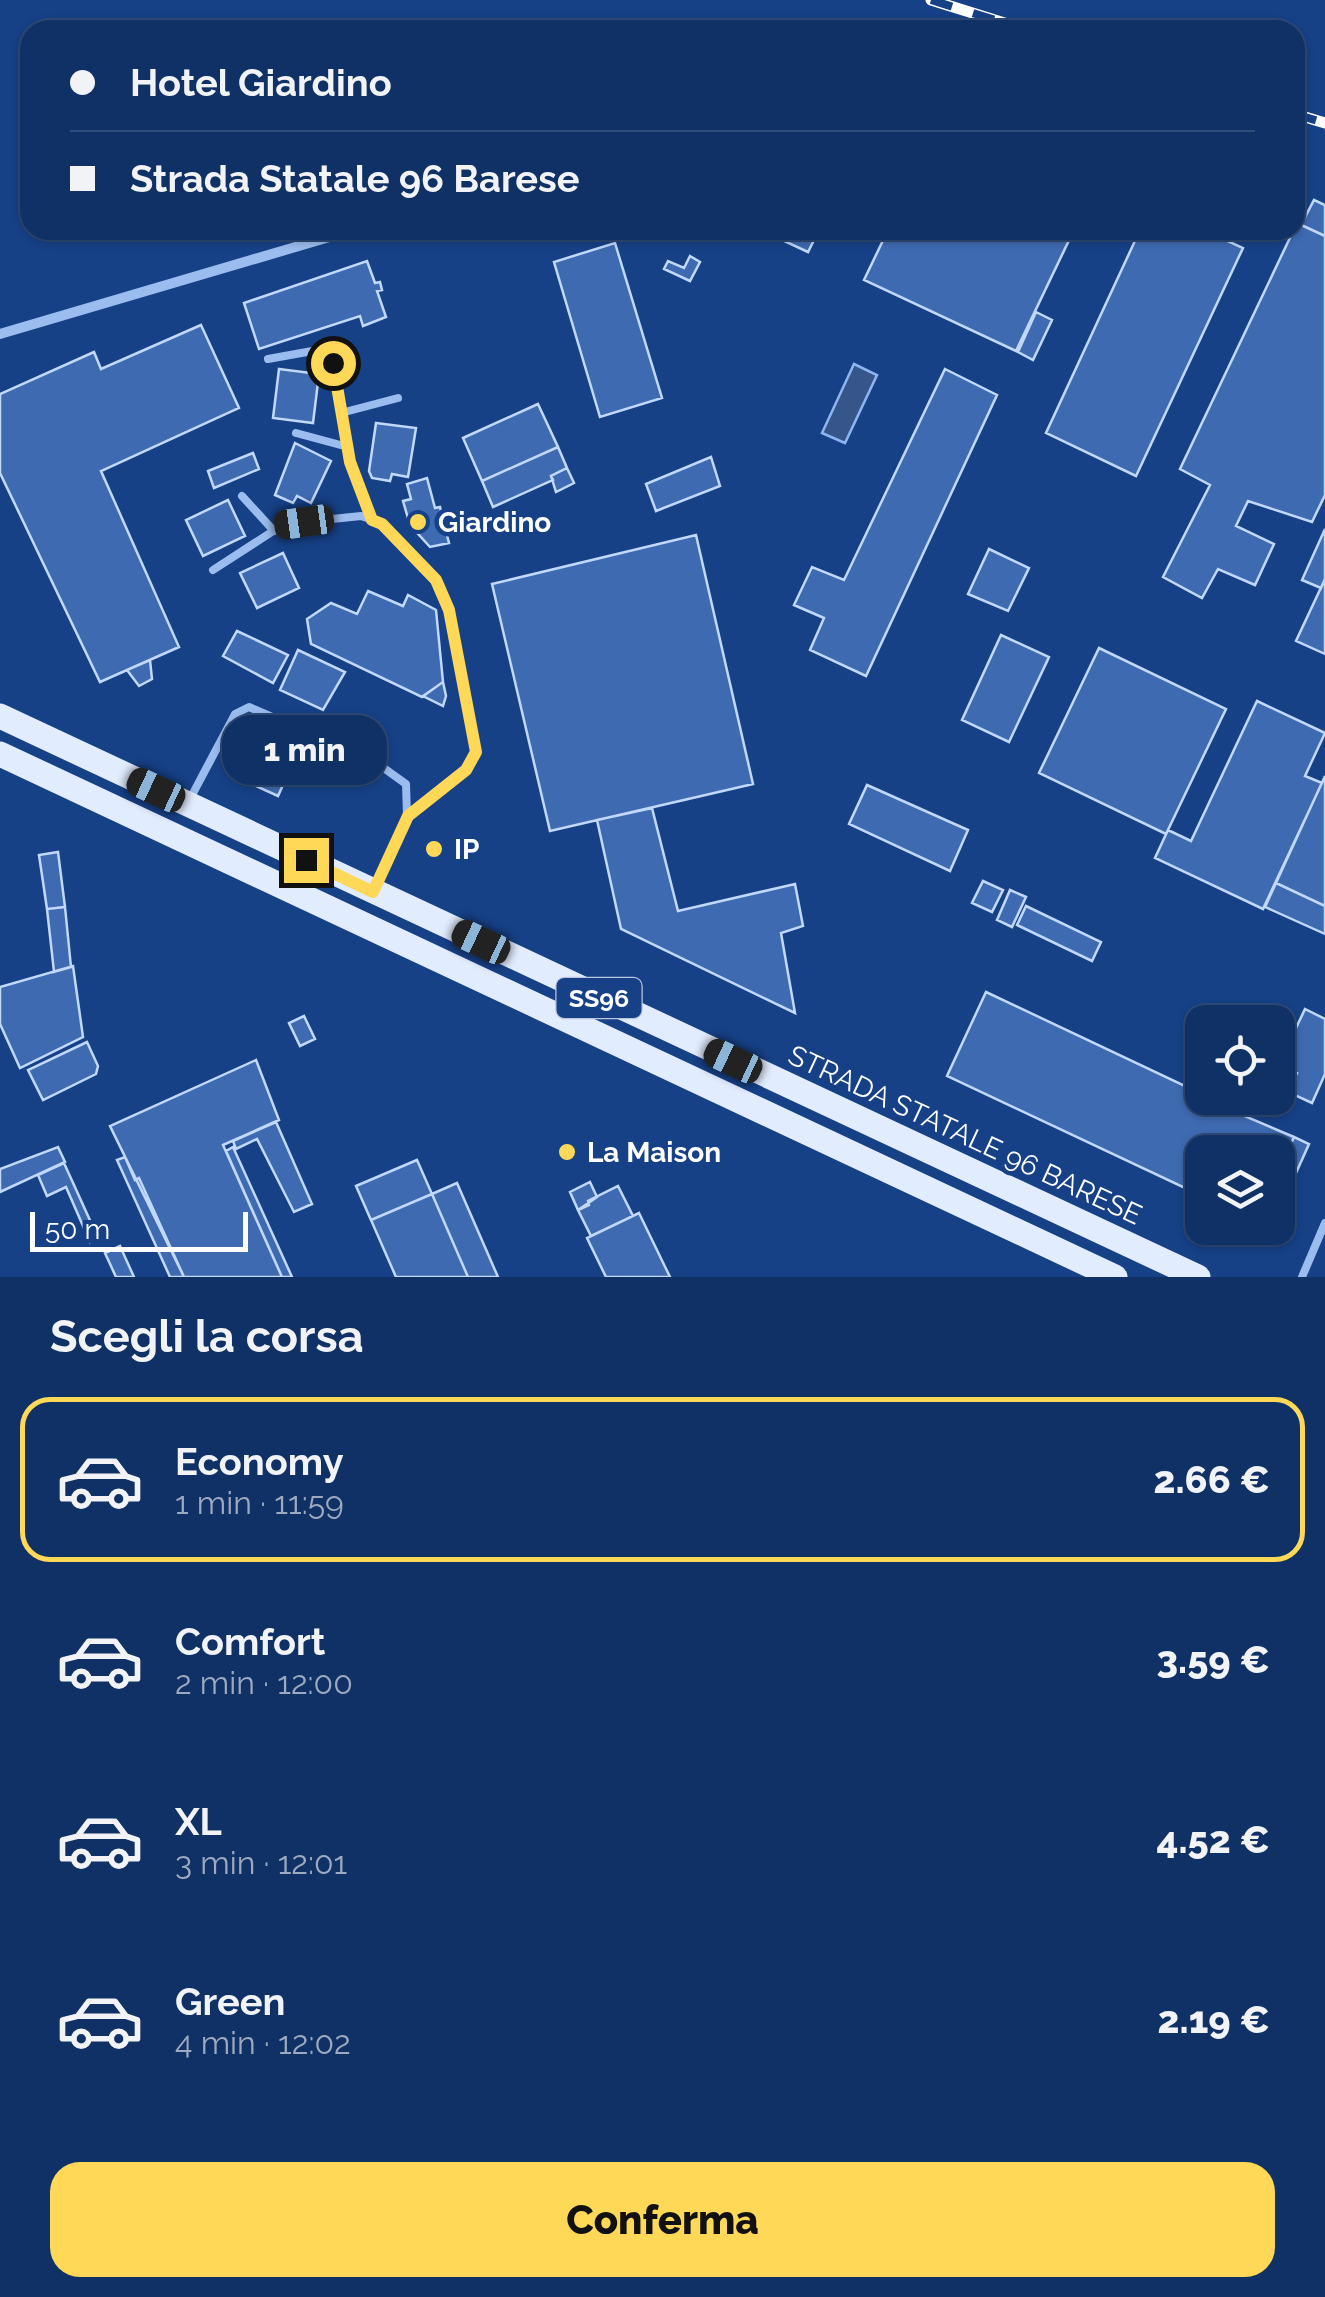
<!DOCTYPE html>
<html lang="it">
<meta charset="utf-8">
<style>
body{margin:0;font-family:Raleway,sans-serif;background:#19396b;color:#f1f3f6;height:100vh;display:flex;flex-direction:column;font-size:38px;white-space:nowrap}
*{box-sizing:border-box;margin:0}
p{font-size:32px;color:#9ca9bf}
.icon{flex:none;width:55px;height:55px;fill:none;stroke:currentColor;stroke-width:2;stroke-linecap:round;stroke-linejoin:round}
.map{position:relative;height:1277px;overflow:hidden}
.sheet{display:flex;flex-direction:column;background:#103165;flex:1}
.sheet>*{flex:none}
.hud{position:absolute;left:20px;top:20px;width:1285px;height:220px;border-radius:30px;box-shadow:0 2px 8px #0004,0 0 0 2px #304c79;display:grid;align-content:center;height:220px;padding:0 50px;background:#103165}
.fabs{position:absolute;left:1185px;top:1005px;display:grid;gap:20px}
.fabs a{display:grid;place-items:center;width:110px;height:110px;border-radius:20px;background:#103165;box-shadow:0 2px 8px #0004,0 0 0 2px #304c79;font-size:50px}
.scale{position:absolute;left:30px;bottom:25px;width:218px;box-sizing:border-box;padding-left:10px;border:5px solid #fff;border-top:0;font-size:28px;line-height:35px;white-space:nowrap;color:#fff;-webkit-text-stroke:8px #164187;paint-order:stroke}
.end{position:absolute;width:45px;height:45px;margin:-22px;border:12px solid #ffd858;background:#111;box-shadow:0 0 0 5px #111}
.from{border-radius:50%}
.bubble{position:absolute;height:70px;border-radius:30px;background:#103165;box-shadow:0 2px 8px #0004,0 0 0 2px #304c79;font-size:32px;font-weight:800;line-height:70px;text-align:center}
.car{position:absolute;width:30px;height:60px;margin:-30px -15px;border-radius:12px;box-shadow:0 0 8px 2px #0007;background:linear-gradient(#222 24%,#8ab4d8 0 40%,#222 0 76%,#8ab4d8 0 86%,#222 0)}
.hud b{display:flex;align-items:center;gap:35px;height:95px;font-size:38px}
.hud b+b{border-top:2px solid #304c79}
.hud i{width:25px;height:25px;background:#f1f3f6}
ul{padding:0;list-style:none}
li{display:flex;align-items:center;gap:30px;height:165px;margin:0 20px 15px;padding:0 30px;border:5px solid transparent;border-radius:30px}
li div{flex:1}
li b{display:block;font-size:38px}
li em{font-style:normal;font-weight:800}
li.on{border-color:#ffd858}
li>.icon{width:90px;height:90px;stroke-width:1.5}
h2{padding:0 50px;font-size:45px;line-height:120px}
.primary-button{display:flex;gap:20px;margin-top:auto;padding:20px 50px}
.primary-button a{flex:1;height:115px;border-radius:30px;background:#ffd858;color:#111;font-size:40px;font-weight:800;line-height:115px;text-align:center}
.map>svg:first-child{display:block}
.water{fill:#36568a;stroke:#8db6f1;stroke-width:2.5}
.building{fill:#3e6ab1;stroke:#c1d8fa;stroke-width:2.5}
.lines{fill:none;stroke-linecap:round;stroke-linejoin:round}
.service{stroke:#9bbcee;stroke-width:8}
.minor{stroke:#9bbcee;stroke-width:10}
.primary{stroke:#e2ecff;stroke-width:25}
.rail-casing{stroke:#fff;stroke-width:11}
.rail{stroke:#164187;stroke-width:8;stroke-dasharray:22;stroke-linecap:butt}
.route{stroke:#ffd858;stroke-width:12}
.poi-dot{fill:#ffd858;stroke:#164187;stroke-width:4}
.labels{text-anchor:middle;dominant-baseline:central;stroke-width:9;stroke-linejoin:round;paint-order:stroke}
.shield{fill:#164187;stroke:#b9c6db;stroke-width:2.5}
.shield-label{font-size:25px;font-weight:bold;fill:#fff}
.poi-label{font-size:28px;font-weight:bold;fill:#fff;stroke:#164187;text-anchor:start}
.street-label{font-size:28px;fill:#fff;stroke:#164187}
</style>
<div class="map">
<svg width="1325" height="1277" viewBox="0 0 1325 1277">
<rect width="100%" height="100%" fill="#164187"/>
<!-- water -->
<path class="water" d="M854,364L877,375L845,443L822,433Z"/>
<!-- building -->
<path class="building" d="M1314,200L1325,205V236L1301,225Z
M1297,223L1325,236V495L1312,522L1248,501L1236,526L1274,544L1255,585L1218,569L1202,598L1163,577L1210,485L1180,469Z
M789,230L815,238L808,252L784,241Z
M888,230H1063L1072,234L1016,351L864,280Z
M1140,230H1204L1243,248L1136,476L1046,433Z
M615,243L662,398L600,417L554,262Z
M690,256L700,262L690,281L664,269L668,261L684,268Z
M367,261L375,283L380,282L382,290L377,291L386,317L363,326L360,316L259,349L244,303Z
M1036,312L1052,320L1033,360L1018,352Z
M201,325L239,408L101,471L179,647L100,682L0,473V394L94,352L101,369Z
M279,369L319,374L313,423L273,418Z
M945,369L997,395L866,676L810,650L824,618L794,605L812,567L844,580Z
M538,404L558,447L482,481L463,438Z
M376,423L416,428L408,477L392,474L390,481L372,478L369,471Z
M295,443L331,461L311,503L297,496L293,503L275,495Z
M558,447L567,468L551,476L553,480L493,507L482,481Z
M253,453L259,469L214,488L208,471Z
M711,457L720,486L656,511L646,484Z
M567,468L574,483L556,492L551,476Z
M427,478L435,508L440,507L449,543L430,547L410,525L403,501L411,499L407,484Z
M228,500L245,536L203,556L186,520Z
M1325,529V579L1321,588L1302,580Z
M696,535L753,784L550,831L492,584Z
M989,549L1029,568L1008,611L968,594Z
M283,553L299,588L257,608L240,573Z
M1325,579V654L1296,641Z
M368,591L403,606L408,595L436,610L443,682L422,697L311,644L307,619L331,603L357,614Z
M237,631L288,655L273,683L223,656Z
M1001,635L1049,657L1009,742L962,720Z
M1099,648L1226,709L1166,834L1039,773Z
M298,650L345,672L323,710L280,690Z
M150,660L152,679L139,686L127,670Z
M443,682L446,696L443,706L423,696Z
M1257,701L1325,733L1305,776L1322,783L1263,909L1155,858L1168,830L1191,841Z
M274,726L303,740L278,796L249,783Z
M1325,776V906L1276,883Z
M867,785L968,830L950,871L849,824Z
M652,808L678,911L795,884L803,926L781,933L795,1013L621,929L597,820Z
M58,852L65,907L47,909L39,855Z
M983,881L1003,890L992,912L972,903Z
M1276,883L1325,906V934L1265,907Z
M1010,890L1026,897L1012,927L997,920Z
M1026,906L1101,942L1092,961L1017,925Z
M65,907L71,967L54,972L47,909Z
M73,966L83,1037L20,1068L0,1024V987Z
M986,992L1202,1094V1098L1294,1137L1278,1173V1152H1202V1196L947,1076Z
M1305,1009L1325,1019V1074L1312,1103L1288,1092L1297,1073L1279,1064Z
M304,1016L315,1039L300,1046L289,1023Z
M87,1042L98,1066L96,1074L43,1100L28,1070Z
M256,1060L279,1120L223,1145L282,1277H184L110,1126Z
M276,1122L312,1204L294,1212L257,1139L236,1149L233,1141Z
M1294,1137L1309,1144L1278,1213V1173Z
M58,1147L65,1162L0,1192V1169Z
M233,1147L292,1277H282L226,1151Z
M125,1157L135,1180L139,1178L184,1277H170L117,1160Z
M417,1160L432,1194L371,1220L356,1186Z
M64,1163L98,1238L90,1242L66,1187L47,1196L38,1175Z
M590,1182L597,1197L578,1210L570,1192Z
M457,1183L498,1277H468L432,1194Z
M618,1186L633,1216L591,1236L578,1210L589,1205L588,1201Z
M432,1194L468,1277H396L371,1220Z
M639,1213L670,1277H606L587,1238Z
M120,1246L134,1277H116L105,1253Z"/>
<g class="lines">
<!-- service -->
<path class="service" d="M268,359L329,348L351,462L372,520
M341,413L398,398
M296,433L348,447
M242,496L274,531
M213,570L284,524L361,516L382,523L436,580L449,611L476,752L466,770L407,816L375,887
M190,799L235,714L249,707L374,761L406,784L407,816
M1302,1277L1325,1223"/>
<!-- minor -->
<path class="minor" d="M0,334L353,230"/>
<!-- primary -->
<path class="primary" d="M0,716L1198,1277
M0,754L1115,1277"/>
<!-- rail casing -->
<g class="rail-casing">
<path id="rail" d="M931,0L1027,30
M1295,114L1325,123"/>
</g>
<!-- rail -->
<use href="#rail" class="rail"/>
</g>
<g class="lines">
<!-- route -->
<path class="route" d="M306,860L373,892L408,816L466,770L476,752L449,610L436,580L382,524L372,520L350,462L333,363"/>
</g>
<!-- markers -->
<g class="poi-dot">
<circle cx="418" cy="522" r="10"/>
<circle cx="434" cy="849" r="10"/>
<circle cx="567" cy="1152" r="10"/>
</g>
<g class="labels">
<!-- shield labels -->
<rect class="shield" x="556.5" y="978" width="85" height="40" rx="8"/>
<g class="shield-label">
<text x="599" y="998">SS96</text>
</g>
<!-- poi labels -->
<g class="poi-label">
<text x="438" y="522">Giardino</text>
<text x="454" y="849">IP</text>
<text x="587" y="1152">La Maison</text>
</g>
<!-- street labels -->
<g class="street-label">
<text transform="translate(965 1135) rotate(25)">STRADA STATALE 96 BARESE</text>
</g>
</g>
</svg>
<div class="fabs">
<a><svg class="icon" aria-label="locate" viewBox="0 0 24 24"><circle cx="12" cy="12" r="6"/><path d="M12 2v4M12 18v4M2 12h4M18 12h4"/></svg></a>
<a><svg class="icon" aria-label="layers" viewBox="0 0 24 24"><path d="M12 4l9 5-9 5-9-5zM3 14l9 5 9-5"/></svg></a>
</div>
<div class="scale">50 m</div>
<i class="end from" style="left:333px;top:363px"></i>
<i class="end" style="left:306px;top:860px"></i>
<div class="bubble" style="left:222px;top:715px;width:165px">1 min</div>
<i class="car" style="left:304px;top:522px;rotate:262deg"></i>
<i class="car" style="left:156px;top:790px;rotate:295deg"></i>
<i class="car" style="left:481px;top:942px;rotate:295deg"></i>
<i class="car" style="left:733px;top:1061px;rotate:295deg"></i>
<div class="hud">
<b><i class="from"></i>Hotel Giardino</b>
<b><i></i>Strada Statale 96 Barese</b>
</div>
</div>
<section class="sheet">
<h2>Scegli la corsa</h2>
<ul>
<li class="on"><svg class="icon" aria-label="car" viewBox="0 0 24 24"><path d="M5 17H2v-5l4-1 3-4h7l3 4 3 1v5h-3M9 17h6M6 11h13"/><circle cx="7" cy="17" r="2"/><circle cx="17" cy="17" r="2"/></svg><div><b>Economy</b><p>1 min · 11:59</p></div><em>2.66 €</em></li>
<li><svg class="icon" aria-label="car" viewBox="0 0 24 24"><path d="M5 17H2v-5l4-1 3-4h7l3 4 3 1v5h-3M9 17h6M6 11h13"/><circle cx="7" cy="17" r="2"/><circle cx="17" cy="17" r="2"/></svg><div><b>Comfort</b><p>2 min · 12:00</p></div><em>3.59 €</em></li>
<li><svg class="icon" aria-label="car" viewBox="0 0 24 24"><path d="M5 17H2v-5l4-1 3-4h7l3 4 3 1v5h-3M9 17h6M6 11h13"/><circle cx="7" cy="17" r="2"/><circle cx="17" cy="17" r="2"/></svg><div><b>XL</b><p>3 min · 12:01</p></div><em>4.52 €</em></li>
<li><svg class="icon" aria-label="car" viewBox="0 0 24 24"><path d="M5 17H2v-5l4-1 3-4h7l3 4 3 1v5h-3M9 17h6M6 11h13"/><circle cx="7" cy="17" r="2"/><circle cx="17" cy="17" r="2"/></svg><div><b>Green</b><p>4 min · 12:02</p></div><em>2.19 €</em></li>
</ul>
<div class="primary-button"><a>Conferma</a></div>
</section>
